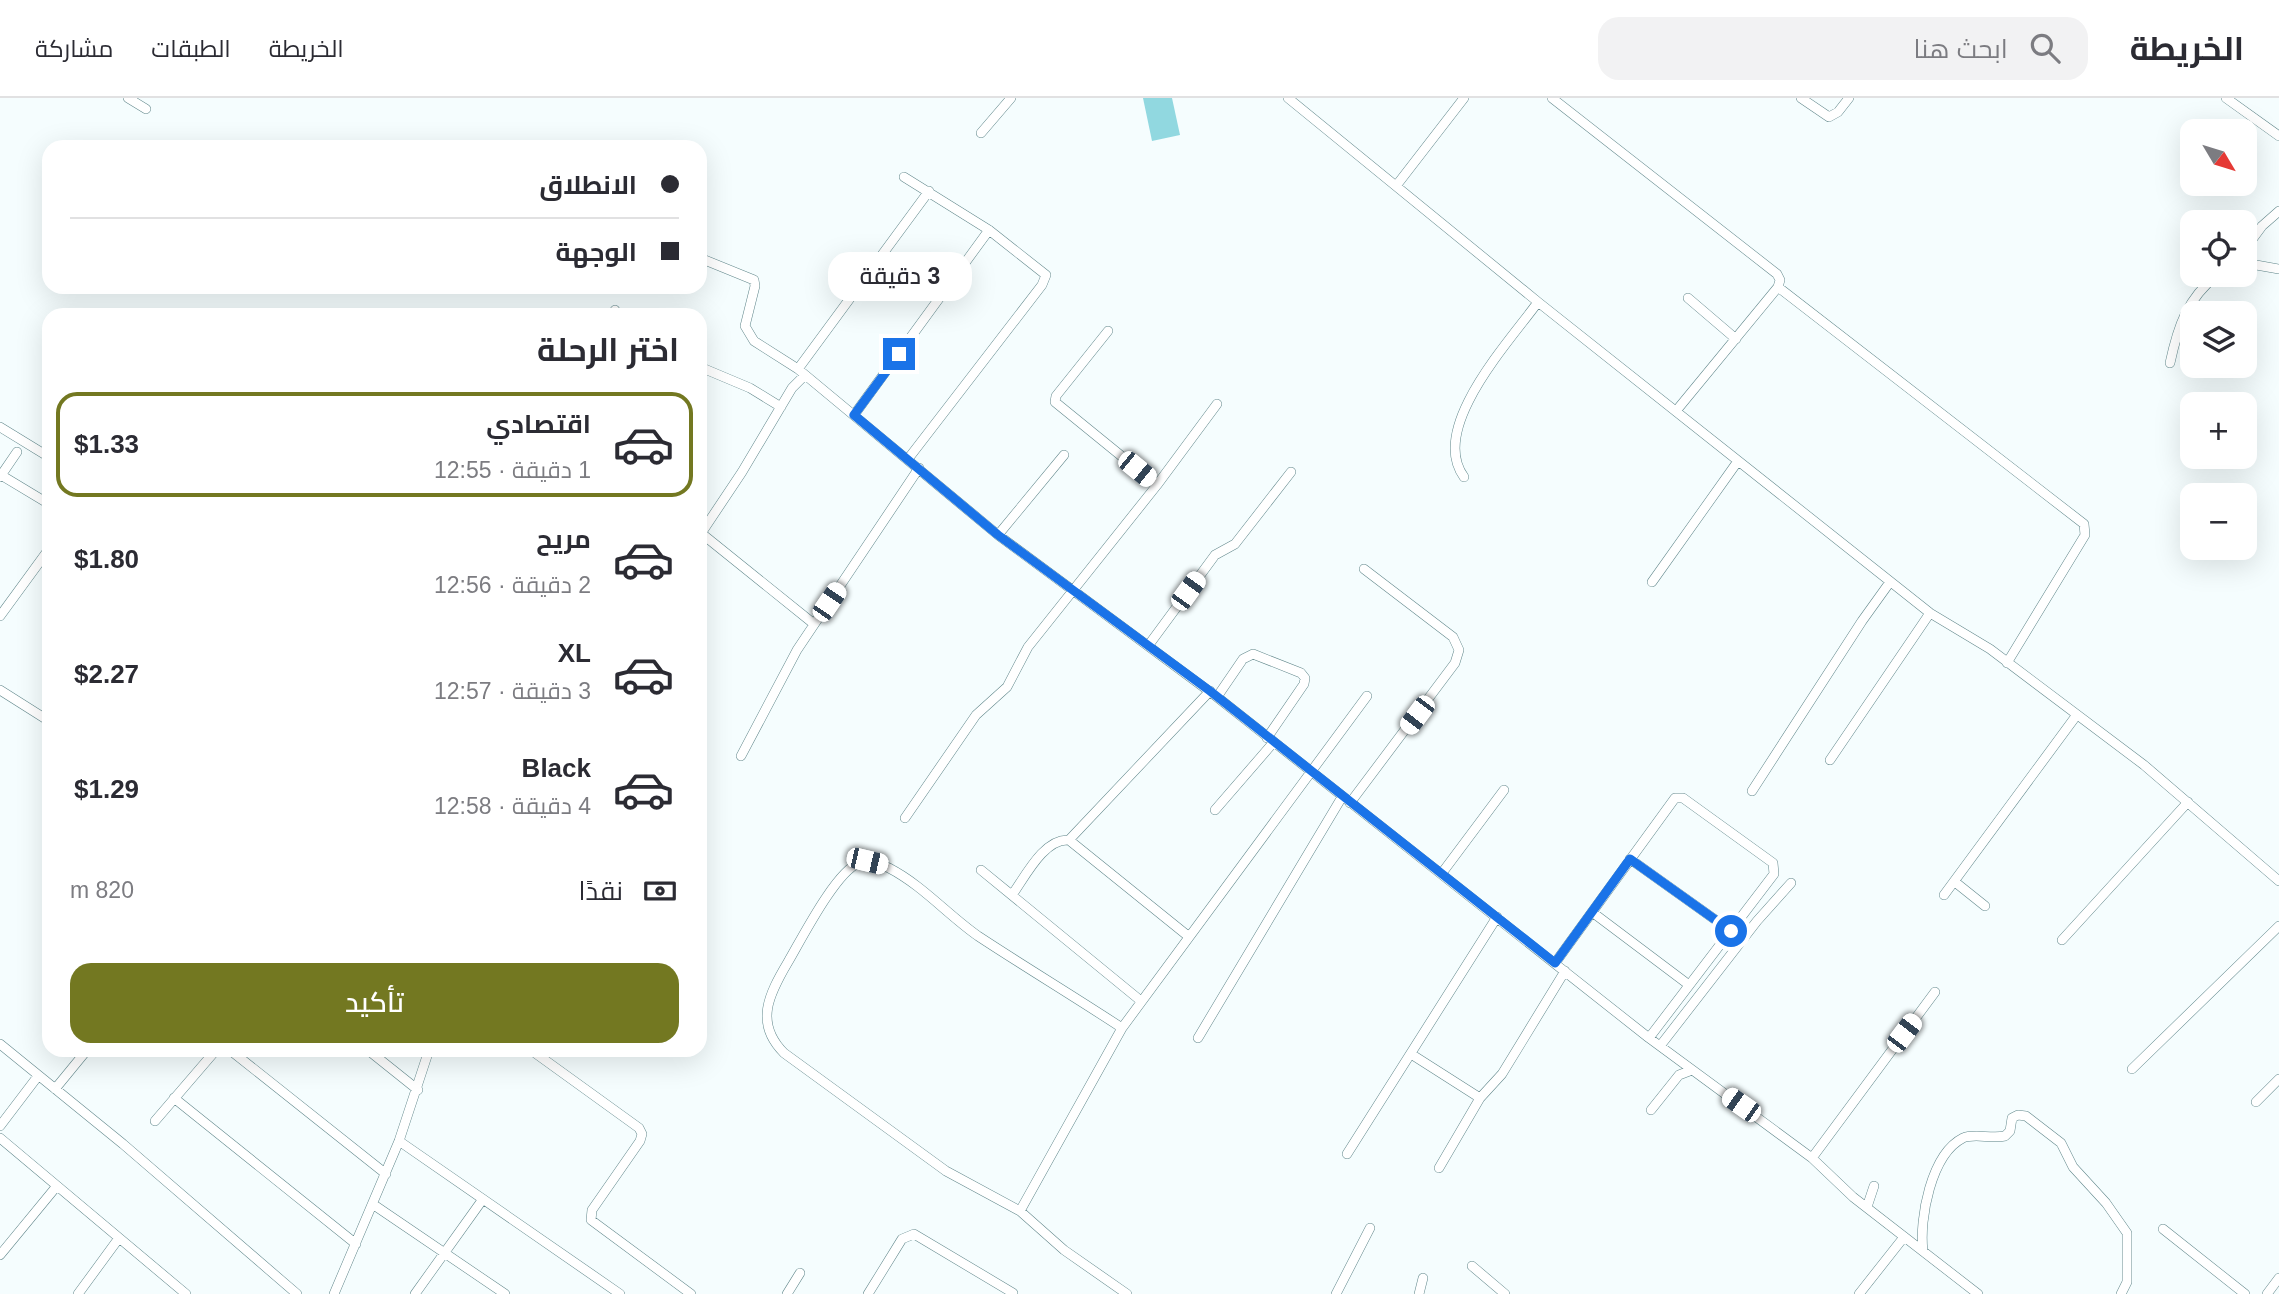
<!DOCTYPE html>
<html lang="ar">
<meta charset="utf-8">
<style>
body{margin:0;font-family:Helvetica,Cairo,sans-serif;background:#f2f2f3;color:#2b2b33;direction:rtl;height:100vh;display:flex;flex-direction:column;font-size:26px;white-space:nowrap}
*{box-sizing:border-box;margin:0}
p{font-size:23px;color:#7c7c81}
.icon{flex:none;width:38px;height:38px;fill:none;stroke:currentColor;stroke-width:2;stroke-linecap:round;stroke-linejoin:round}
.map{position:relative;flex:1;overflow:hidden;direction:ltr}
.sheet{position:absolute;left:42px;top:210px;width:665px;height:749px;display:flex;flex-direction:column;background:#fff;border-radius:21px;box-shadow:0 7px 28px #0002;direction:rtl}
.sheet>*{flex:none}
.guide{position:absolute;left:42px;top:42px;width:665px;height:154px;border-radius:21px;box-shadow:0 7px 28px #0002;direction:rtl;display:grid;align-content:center;height:154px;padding:0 28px;background:#fff}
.needle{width:46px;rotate:128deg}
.tools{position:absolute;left:2180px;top:21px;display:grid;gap:14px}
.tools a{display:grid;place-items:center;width:77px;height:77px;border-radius:14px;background:#fff;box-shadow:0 7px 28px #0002;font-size:35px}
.end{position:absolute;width:32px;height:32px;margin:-16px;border:9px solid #1a73e8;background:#fff;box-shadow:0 0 0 4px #fff}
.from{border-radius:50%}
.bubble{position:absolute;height:49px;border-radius:21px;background:#fff;box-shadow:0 7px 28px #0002;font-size:23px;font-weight:600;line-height:49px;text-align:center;direction:rtl}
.car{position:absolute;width:21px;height:42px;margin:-21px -10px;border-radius:9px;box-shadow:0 0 5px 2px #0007;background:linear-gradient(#fff 24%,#345 0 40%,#fff 0 76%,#345 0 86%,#fff 0)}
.guide b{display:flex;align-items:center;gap:24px;height:66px;font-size:26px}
.guide b+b{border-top:2px solid #e1e1e2}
.guide i{width:18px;height:18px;background:#2b2b33}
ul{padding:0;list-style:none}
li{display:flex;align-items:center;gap:21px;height:105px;margin:0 14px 10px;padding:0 14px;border:4px solid transparent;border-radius:21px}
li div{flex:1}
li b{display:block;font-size:26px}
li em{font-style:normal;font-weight:600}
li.on{border-color:#737821}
li>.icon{width:63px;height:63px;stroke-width:1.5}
h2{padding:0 28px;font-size:32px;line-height:84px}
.pay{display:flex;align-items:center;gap:18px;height:77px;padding:0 28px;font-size:26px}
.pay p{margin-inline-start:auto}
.button{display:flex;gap:14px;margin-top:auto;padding:14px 28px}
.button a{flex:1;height:80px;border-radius:21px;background:#737821;color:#fff;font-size:28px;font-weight:600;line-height:80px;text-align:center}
header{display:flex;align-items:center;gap:42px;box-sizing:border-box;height:98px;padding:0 35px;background:#fff;border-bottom:2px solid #e1e1e2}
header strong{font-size:33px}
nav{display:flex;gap:38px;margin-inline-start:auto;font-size:24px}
.search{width:490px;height:63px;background:#f2f2f3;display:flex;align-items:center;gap:18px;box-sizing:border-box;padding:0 24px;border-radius:21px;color:#7c7c81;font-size:26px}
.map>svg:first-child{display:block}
.green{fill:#91d8e0}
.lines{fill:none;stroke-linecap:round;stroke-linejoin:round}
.minor-casing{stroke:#61878b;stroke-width:10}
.minor{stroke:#fff;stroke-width:9}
.route{stroke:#1a73e8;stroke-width:9}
</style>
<header>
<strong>الخريطة</strong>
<div class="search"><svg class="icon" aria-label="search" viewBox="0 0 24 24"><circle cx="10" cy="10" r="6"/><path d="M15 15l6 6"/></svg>ابحث هنا</div>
<nav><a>الخريطة</a><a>الطبقات</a><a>مشاركة</a></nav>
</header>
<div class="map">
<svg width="2279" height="1196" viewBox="0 0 2279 1196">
<rect width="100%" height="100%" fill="#f5fdfe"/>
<!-- green -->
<path class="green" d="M1143,0H1172L1180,37L1152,43Z"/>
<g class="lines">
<!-- minor casing -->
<g class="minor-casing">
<path id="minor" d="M128,0L146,11
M1288,0L1538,204L1930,515L1990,551L2144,667L2279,783
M1552,0L1777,176L1780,182L1778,189L2084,426L2085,437L2007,565
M1801,0L1829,19L1838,14L1849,0
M2226,0L2279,38
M981,35L1011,0
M904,79L989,132L1046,177L1042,187L908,361
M1396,88L1464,0
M2245,151L2262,128L2279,113
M700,160L754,182L755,188L745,228L754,243L798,271L998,437L1217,599L1649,940L1812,1060L1853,1099L1978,1196
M2245,165L2279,171
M1688,200L1736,241
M612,217L615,212
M1108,233L1056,298L1055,304L1157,387
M2170,265C2178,228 2187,201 2217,177
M700,269L750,290L781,309
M798,271L929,93
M1676,313L1778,189
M854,317L989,132
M0,329L49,359
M1,377L49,406
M0,379L17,354
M1464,379C1428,330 1510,243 1538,204
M701,435L814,526
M700,437L742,374L792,290L805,277
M998,437L1064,357
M1652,484L1738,363
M0,518L49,451
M1148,548L1215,457L1235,446L1291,374
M0,592L49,623
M1217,599L1243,561L1253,556L1301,575L1305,580L1304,586L1267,640
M741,658L797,552L919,370
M1830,662L1930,515
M1752,693L1862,523L1890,484
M1350,705L1455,565L1459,552L1453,539L1364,471
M1215,712L1273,645
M905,720L976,617L1007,589L1028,549L1157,387L1217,306
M1069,742L1210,593
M1630,761L1731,833
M981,772L1141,903
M1442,775L1504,692
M1955,784L1985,808
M1012,797C1025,779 1044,740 1069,742L1188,838
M1944,797L2076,618
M1592,814L1689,887
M2062,842L2188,704
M1555,865L1675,700H1683L1773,765L1774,776L1649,940
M1122,930C1075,899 1025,869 978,838C948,817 922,787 889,770C879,765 869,762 859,765C836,773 801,842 788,864C769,896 754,925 784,955L946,1073L1020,1113L1064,1152L1127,1196
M1198,940L1342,699
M0,946L123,1046L297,1196
M1660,948L1757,823L1791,785
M230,952L386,1076
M368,952L418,992
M531,952L639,1030L642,1036L640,1043L592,1112L591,1122L691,1196
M1411,956L1480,1000
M2132,971L2279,828
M55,991L87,952
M174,1000L356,1146
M2256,1004L2279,981
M1651,1012L1679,977L1692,972
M155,1023L216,952
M0,1028L38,978
M0,1040L186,1196
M399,1043L620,1196
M1347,1056L1497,819
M1812,1060L1935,894
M1439,1070L1480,1000L1502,976L1565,873
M374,1107L505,1196
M1867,1109L1874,1088
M1020,1113L1122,930L1367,598
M2163,1131L2245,1196
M1923,1153C1919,1121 1931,1056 1963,1040C1974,1035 1991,1041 2005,1038L2010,1033L2012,1020L2018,1017L2026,1018L2061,1045L2073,1069L2106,1105L2127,1135V1184L2121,1196
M0,1157L56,1089
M1472,1168L1505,1196
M78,1196L119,1140
M334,1196L399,1043L429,952
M415,1196L483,1101
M787,1196L800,1175
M868,1196L902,1141L914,1136L1013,1195
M1336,1196L1370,1130
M1419,1196L1423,1180
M1859,1196L1904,1139
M2267,1196L2279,1180"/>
</g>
<!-- minor -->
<use href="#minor" class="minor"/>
</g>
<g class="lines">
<!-- route -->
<path class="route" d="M899,256L854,317L998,437L1210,593L1555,865L1630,761L1731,833"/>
</g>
</svg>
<div class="tools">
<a><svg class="needle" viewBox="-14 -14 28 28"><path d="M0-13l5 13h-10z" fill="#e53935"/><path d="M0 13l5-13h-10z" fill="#7c7c81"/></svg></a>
<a><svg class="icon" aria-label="locate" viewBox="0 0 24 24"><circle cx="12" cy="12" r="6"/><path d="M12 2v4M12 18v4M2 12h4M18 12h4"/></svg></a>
<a><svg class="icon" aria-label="layers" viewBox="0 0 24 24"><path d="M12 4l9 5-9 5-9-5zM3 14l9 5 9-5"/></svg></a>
<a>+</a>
<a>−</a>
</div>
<i class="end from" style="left:1731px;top:833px"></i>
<i class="end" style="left:899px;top:256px"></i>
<div class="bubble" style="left:828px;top:154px;width:144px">3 دقيقة</div>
<i class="car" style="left:1137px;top:371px;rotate:129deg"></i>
<i class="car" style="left:1188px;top:493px;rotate:36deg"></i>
<i class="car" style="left:829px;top:504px;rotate:34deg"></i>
<i class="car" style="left:1417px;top:617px;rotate:217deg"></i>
<i class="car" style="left:867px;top:763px;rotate:103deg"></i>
<i class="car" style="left:1904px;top:935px;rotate:37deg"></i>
<i class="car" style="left:1741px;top:1007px;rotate:305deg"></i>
<div class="guide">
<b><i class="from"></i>الانطلاق</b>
<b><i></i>الوجهة</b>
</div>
<section class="sheet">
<h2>اختر الرحلة</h2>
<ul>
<li class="on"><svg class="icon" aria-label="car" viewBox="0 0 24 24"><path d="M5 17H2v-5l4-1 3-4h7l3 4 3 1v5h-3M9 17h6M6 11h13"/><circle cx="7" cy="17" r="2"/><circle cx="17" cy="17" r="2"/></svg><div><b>اقتصادي</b><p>1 دقيقة · 12:55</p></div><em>$1.33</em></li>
<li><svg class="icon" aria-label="car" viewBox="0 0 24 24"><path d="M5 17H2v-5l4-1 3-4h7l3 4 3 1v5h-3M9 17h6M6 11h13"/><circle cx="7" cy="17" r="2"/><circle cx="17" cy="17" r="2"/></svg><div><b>مريح</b><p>2 دقيقة · 12:56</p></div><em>$1.80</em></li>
<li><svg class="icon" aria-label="car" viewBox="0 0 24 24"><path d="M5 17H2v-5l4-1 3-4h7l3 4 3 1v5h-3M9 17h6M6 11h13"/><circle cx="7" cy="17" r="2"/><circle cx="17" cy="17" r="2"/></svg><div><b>XL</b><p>3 دقيقة · 12:57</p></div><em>$2.27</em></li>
<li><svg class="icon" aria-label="car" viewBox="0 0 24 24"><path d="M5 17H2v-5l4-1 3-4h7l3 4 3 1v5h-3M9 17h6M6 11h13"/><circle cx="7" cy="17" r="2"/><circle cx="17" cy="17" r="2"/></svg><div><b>Black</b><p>4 دقيقة · 12:58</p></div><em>$1.29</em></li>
</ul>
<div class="pay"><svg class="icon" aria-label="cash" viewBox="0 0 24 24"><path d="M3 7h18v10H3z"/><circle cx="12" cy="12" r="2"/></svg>نقدًا<p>820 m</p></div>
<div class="button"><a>تأكيد</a></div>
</section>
</div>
